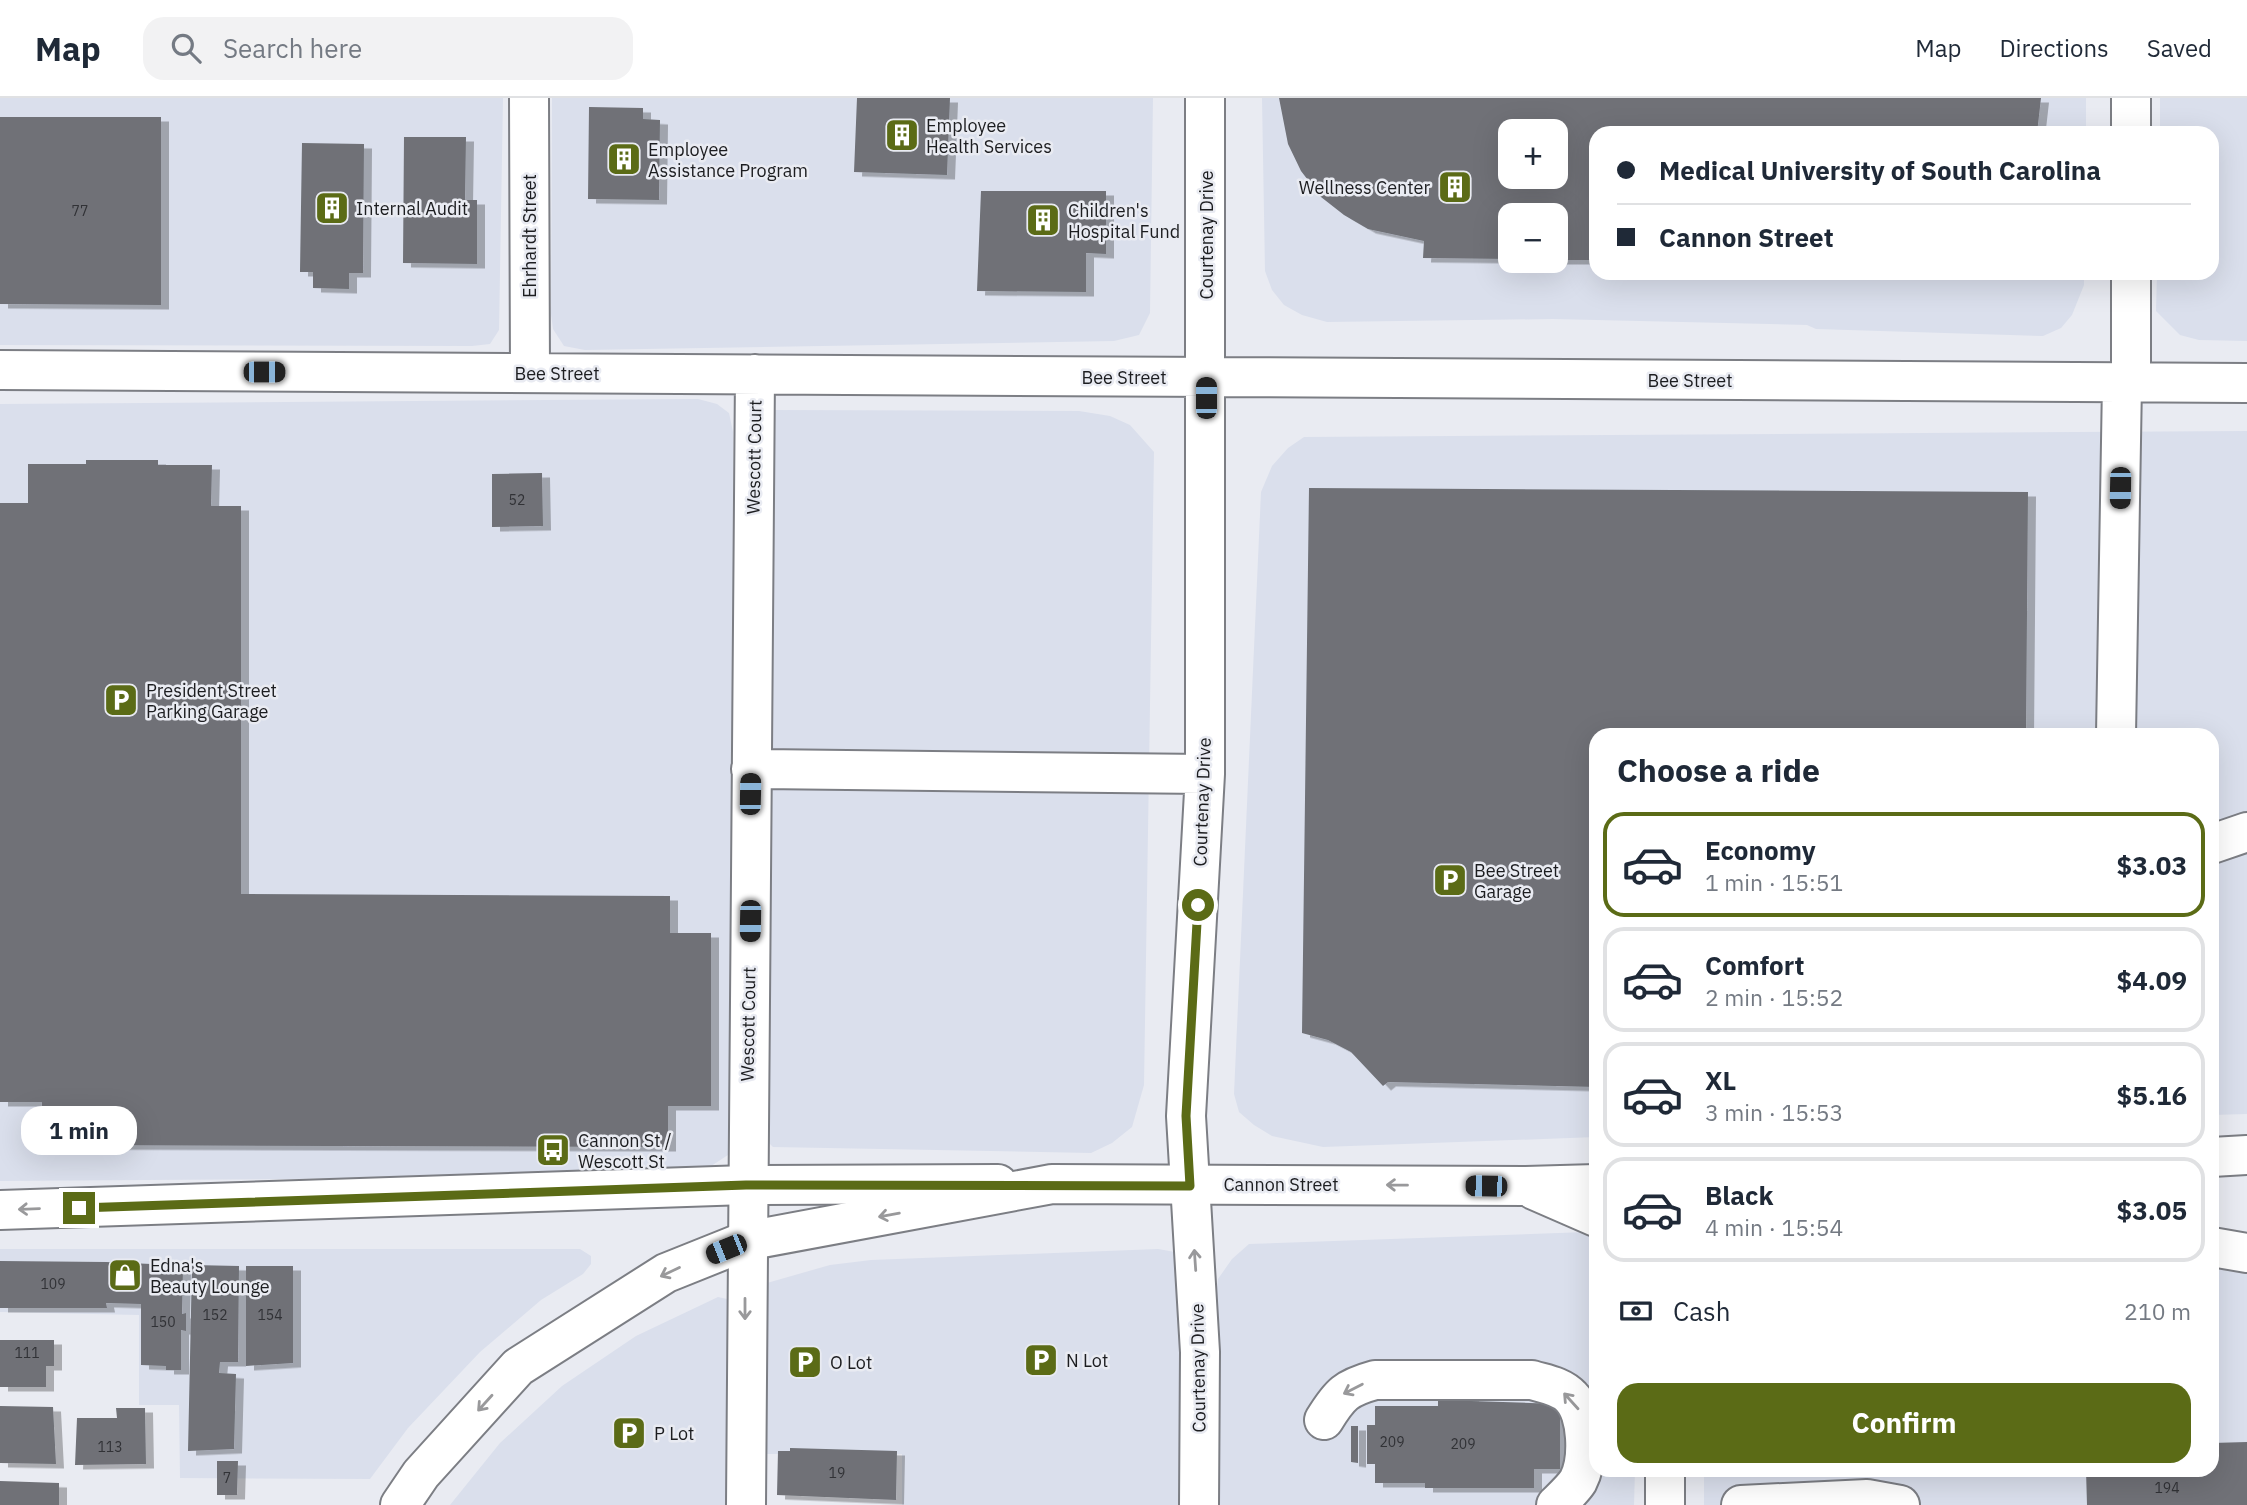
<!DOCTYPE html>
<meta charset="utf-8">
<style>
body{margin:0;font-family:"IBM Plex Sans",sans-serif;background:#f2f2f3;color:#1f2937;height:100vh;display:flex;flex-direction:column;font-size:26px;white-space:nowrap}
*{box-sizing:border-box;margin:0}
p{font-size:23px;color:#747a83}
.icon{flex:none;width:38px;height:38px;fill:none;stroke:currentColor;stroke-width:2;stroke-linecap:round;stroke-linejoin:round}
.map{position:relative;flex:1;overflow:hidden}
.panel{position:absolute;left:1589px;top:630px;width:630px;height:749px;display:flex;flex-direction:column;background:#fff;border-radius:21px;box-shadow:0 7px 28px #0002}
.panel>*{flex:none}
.banner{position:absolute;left:1589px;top:28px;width:630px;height:154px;border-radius:21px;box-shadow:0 7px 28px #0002;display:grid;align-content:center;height:154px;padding:0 28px;background:#fff}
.fabs{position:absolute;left:1498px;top:21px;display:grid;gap:14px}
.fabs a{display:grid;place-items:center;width:70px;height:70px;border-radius:14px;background:#fff;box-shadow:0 7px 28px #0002;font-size:35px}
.end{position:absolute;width:32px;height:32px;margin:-16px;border:9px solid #5b6b16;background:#fff;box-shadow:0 0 0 4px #fff}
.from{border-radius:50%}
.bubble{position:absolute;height:49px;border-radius:21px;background:#fff;box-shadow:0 7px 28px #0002;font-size:23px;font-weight:800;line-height:49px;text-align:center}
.car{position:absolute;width:21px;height:42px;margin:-21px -10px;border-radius:9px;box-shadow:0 0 5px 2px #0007;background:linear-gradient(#222 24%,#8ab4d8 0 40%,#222 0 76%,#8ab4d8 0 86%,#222 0)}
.banner b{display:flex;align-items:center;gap:24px;height:66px;font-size:26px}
.banner b+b{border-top:2px solid #e0e1e3}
.banner i{width:18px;height:18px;background:#1f2937}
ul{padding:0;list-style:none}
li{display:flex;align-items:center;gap:21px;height:105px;margin:0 14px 10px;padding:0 14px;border:4px solid #e0e1e3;border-radius:21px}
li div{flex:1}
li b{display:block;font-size:26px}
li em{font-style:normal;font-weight:800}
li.active{border-color:#5b6b16}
li>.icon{width:63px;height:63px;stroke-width:1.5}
h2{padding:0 28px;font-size:32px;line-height:84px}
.pay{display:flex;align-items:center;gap:18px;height:77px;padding:0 28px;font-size:26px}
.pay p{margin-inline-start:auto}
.primary-button{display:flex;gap:14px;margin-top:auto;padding:14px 28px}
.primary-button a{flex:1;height:80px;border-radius:21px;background:#5b6b16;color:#fff;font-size:28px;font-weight:800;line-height:80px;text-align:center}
header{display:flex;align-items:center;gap:42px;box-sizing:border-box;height:98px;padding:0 35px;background:#fff;border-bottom:2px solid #e0e1e3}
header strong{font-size:33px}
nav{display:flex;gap:38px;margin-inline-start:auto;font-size:24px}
.search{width:490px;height:63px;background:#f2f2f3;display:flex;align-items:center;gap:18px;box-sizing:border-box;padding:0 24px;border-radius:21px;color:#747a83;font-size:26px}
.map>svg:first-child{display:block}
.built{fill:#dadfec;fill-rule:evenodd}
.building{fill:#6f7177;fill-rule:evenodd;filter:url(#shadow)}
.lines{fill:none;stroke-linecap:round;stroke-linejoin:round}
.minor-casing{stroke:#7c7e84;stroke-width:42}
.major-casing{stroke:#7c7e84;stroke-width:42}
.highway-casing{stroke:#7c7e84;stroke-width:42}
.minor{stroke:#fff;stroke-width:38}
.major{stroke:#fff;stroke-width:38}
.highway{stroke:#fff;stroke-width:38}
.oneway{stroke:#99999b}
.route{stroke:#5b6b16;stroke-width:9}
.labels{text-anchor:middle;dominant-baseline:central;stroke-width:5;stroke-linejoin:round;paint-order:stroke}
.number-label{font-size:14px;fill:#313236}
.poi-label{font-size:18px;fill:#1c1d20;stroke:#e9ebf2;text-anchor:start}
.street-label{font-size:18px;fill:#1c1d20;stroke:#e9ebf2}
</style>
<header>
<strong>Map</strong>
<div class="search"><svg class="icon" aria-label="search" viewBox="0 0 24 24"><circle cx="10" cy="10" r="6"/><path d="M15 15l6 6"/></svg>Search here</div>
<nav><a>Map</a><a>Directions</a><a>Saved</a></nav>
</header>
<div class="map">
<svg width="2247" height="1407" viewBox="0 0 2247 1407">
<defs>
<filter id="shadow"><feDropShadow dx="8" dy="4.5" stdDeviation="0" flood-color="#0004"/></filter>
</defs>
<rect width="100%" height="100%" fill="#e9ebf2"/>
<!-- built -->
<path class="built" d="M0,0H503L499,232L490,246L472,248L0,247Z
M552,0H1153L1150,215L1139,237L1114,243L585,252L564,248L553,231L551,216Z
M1262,0H2086V35H1596V175H2084V187L2072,217L2061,230L2043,238L1816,231L1807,227L1553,221L1327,224L1302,217L1284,207L1272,192L1265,173ZM1510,33H1556V79H1510ZM1510,117H1556V163H1510Z
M2160,0H2247V243L2199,242L2180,237L2156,213L2157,175H2212V35H2160Z
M698,301L717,306L729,315L733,334V1034L728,1057L708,1070L686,1078L0,1083V306Z
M771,312L1079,313L1110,318L1130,327L1154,354L1144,987L1132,1029L1112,1045L1091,1055L773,1049L763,1039Z
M2247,333V1016L2212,1017V637H1596V1039L1323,1049L1272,1038L1254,1027L1239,1014L1234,996L1261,394L1272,368L1288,350L1304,339Z
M1586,1134L1596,1137V1372H1635L1634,1407H1219L1214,1212L1218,1181L1232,1161L1249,1146Z
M0,1151H580L591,1158V1166L583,1176L541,1202L480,1254L408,1330L370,1381L180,1380L179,1307H139V1217L0,1214Z
M1158,1151L1175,1154L1181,1163L1179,1407H902V1356H763L767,1185L830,1167L871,1162Z
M2212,1170L2247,1176V1407H1704V1372H2212Z
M718,1199L727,1201L732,1212V1407H450L500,1345L562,1288L636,1238Z"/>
<!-- building -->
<path class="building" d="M857,0H950L947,77L854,74Z
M1279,0H2041L2037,35H1596V162H1556V117H1510V161L1423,160L1424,143L1368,131L1344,117L1321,99L1301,73L1288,46ZM1510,33H1556V79H1510Z
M589,9L643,10V21L660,22L659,102L588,101Z
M0,19H161V207L0,206Z
M404,39H466L465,102H477V166L403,165Z
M302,45L364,46L363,175H349V191L313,190V174H300Z
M981,93H1106V156L1086,155V194L977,193Z
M86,362H158V367H212L211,408H241V796L670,798V835H711V1008H668V1049L41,1047L42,1004H0V405H28V366H86Z
M542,375L543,428L492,429V376Z
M1309,390L2028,394L2026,637H1596V989L1388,984L1383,988L1351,954L1328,942L1302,935Z
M0,1163L106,1164L174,1167V1170H183L182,1216L186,1215V1233L181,1232V1272H166V1268L141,1267V1206L106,1205L107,1210H0Z
M192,1167L239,1168L238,1264H220L219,1275L236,1276L234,1351L188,1353Z
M246,1168H293V1265L246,1268Z
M0,1242H54V1268H46V1289H0Z
M1442,1287H1471V1303L1560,1306V1371H1534V1390H1425V1385H1375V1366H1367V1327H1375V1308H1438V1302H1442Z
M0,1308L53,1309L56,1366L0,1365Z
M116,1310H145L146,1366L75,1367L77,1320H117Z
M1351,1328H1358V1365L1351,1364Z
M2247,1344V1407H2087L2086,1372H2212V1345Z
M790,1350L897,1353L896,1402L777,1397L778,1353H790Z
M217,1363H238L237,1397H217Z
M0,1383L59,1385V1407H0Z"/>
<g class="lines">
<!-- minor casing -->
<g class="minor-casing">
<path id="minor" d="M529,0L530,275
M2131,35V0
M2131,175V286
M0,272L2247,285
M2116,637L2122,285
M751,671L1205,676
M2212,746L2247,734
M1324,1322C1340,1296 1346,1290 1375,1282H1532C1545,1286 1561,1288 1571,1299C1588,1316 1589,1362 1578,1383C1573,1391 1563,1400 1556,1407
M746,1407L755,276
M1199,1407L1200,1254L1186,1018L1205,676V0
M1665,1407V1372
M1741,1407L1867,1401L1900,1407"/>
</g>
<!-- major casing -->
<g class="major-casing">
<path id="major" d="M0,1112L746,1087L998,1086"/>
</g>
<!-- highway casing -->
<g class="highway-casing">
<path id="highway" d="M2212,1059L2247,1057
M1534,1092L1596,1119
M2212,1149L2247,1155
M400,1407L421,1376L518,1269L666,1175L746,1143L1052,1086L1526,1088L1596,1086"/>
</g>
<!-- minor -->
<use href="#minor" class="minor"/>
<!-- major -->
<use href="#major" class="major"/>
<!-- highway -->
<use href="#highway" class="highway"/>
</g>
<!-- one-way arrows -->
<defs><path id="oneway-shaft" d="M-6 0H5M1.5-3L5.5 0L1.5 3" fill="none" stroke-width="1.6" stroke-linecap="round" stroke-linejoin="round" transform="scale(1.75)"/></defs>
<g class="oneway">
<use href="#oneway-shaft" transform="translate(1397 1087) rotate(-179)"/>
<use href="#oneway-shaft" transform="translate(29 1111) rotate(178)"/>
<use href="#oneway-shaft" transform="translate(889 1117) rotate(170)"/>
<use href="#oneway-shaft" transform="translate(1195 1162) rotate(-94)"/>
<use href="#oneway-shaft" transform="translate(670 1174) rotate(154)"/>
<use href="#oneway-shaft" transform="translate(745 1211) rotate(90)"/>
<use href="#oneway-shaft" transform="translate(1353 1291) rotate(153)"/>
<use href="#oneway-shaft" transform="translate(1571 1303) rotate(-132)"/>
<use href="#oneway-shaft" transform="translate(485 1305) rotate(132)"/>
</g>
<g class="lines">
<!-- route -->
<path class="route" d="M79,1110L746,1087L1190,1088L1186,1018L1198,807"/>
</g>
<!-- icons -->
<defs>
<g id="building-square" transform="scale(1.75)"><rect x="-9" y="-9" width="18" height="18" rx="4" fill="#5b6b16" stroke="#e9ebf2"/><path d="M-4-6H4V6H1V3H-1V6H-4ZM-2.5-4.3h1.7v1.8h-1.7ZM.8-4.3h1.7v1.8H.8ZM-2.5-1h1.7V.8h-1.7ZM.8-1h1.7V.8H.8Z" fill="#fff"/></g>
<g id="parking-square" transform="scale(1.75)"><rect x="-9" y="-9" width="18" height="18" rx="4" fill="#5b6b16" stroke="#e9ebf2"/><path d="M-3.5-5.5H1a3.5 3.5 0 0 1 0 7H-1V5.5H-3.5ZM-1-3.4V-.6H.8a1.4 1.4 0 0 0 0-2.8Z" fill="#fff"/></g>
<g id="bus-square" transform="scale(1.75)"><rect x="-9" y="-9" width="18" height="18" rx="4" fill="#5b6b16" stroke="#e9ebf2"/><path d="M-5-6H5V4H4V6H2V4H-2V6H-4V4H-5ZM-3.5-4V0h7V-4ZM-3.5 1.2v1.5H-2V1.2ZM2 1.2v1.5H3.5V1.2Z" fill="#fff"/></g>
<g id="shop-square" transform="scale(1.75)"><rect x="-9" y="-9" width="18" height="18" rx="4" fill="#5b6b16" stroke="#e9ebf2"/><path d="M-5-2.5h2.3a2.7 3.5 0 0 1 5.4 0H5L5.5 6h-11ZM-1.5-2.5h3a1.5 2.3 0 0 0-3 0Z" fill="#fff"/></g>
</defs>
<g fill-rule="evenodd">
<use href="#building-square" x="902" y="37"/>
<use href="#building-square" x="624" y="61"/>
<use href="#building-square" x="1455" y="89"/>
<use href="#building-square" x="332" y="110"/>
<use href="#building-square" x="1043" y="122"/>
<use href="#parking-square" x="121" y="602"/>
<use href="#parking-square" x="1450" y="782"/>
<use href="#bus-square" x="553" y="1052"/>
<use href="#shop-square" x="125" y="1177"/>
<use href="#parking-square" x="1041" y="1262"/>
<use href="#parking-square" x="805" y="1264"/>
<use href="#parking-square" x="629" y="1335"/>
</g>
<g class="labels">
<!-- number labels -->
<g class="number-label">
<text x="80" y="113">77</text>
<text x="517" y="402">52</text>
<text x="53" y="1186">109</text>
<text x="215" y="1217">152</text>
<text x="270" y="1217">154</text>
<text x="163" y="1224">150</text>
<text x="27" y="1255">111</text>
<text x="1392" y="1344">209</text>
<text x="1463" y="1346">209</text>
<text x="110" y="1349">113</text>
<text x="837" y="1375">19</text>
<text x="227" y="1380">7</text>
<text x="2167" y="1390">194</text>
</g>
<!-- poi labels -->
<g class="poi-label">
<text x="926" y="27">Employee<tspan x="926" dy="21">Health Services</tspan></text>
<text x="648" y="51">Employee<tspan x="648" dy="21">Assistance Program</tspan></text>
<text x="1430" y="89" text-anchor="end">Wellness Center</text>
<text x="356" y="110">Internal Audit</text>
<text x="1068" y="112">Children's<tspan x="1068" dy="21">Hospital Fund</tspan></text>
<text x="146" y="592">President Street<tspan x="146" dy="21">Parking Garage</tspan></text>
<text x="1474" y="772">Bee Street<tspan x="1474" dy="21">Garage</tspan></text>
<text x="578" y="1042">Cannon St /<tspan x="578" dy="21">Wescott St</tspan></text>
<text x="150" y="1167">Edna's<tspan x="150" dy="21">Beauty Lounge</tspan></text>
<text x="1066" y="1262">N Lot</text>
<text x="830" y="1264">O Lot</text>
<text x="654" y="1335">P Lot</text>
</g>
<!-- street labels -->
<g class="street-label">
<text transform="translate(1206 137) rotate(-90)">Courtenay Drive</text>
<text transform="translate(529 138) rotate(-90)">Ehrhardt Street</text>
<text x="557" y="275">Bee Street</text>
<text x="1124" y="279">Bee Street</text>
<text x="1690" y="282">Bee Street</text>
<text transform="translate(754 359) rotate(-89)">Wescott Court</text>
<text transform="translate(1202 704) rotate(-88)">Courtenay Drive</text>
<text transform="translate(748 926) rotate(-89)">Wescott Court</text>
<text x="1281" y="1086">Cannon Street</text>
<text transform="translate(1198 1270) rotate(-91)">Courtenay Drive</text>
</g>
</g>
</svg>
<div class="fabs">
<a>+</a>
<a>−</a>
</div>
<i class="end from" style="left:1198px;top:807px"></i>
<i class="end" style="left:79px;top:1110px"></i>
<div class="bubble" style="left:21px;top:1008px;width:116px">1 min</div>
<i class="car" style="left:264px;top:274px;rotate:90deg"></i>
<i class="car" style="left:1206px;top:300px;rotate:0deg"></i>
<i class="car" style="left:2120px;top:390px;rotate:181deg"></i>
<i class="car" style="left:750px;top:696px;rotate:1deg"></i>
<i class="car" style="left:750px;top:823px;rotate:181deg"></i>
<i class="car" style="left:1486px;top:1088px;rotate:271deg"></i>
<i class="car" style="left:726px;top:1151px;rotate:248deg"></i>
<div class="banner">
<b><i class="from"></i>Medical University of South Carolina</b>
<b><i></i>Cannon Street</b>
</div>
<section class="panel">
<h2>Choose a ride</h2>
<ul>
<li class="active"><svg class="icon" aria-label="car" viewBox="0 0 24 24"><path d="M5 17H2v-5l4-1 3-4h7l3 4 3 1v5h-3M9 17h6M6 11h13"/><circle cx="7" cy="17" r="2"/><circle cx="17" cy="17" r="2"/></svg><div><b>Economy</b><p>1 min · 15:51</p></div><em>$3.03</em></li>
<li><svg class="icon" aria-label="car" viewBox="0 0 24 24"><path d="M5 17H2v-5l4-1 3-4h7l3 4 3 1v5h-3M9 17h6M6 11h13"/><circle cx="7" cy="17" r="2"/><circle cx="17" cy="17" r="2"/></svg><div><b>Comfort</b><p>2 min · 15:52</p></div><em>$4.09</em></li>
<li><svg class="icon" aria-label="car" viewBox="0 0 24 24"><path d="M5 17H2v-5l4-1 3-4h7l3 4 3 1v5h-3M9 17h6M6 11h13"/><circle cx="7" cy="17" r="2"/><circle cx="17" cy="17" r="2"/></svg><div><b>XL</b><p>3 min · 15:53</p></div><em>$5.16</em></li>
<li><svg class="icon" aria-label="car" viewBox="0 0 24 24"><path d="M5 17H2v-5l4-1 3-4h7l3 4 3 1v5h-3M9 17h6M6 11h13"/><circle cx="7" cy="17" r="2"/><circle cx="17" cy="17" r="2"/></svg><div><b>Black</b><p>4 min · 15:54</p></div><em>$3.05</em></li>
</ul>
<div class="pay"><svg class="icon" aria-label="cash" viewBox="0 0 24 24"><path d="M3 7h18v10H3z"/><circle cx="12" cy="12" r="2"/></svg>Cash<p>210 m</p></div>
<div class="primary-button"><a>Confirm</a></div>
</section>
</div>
